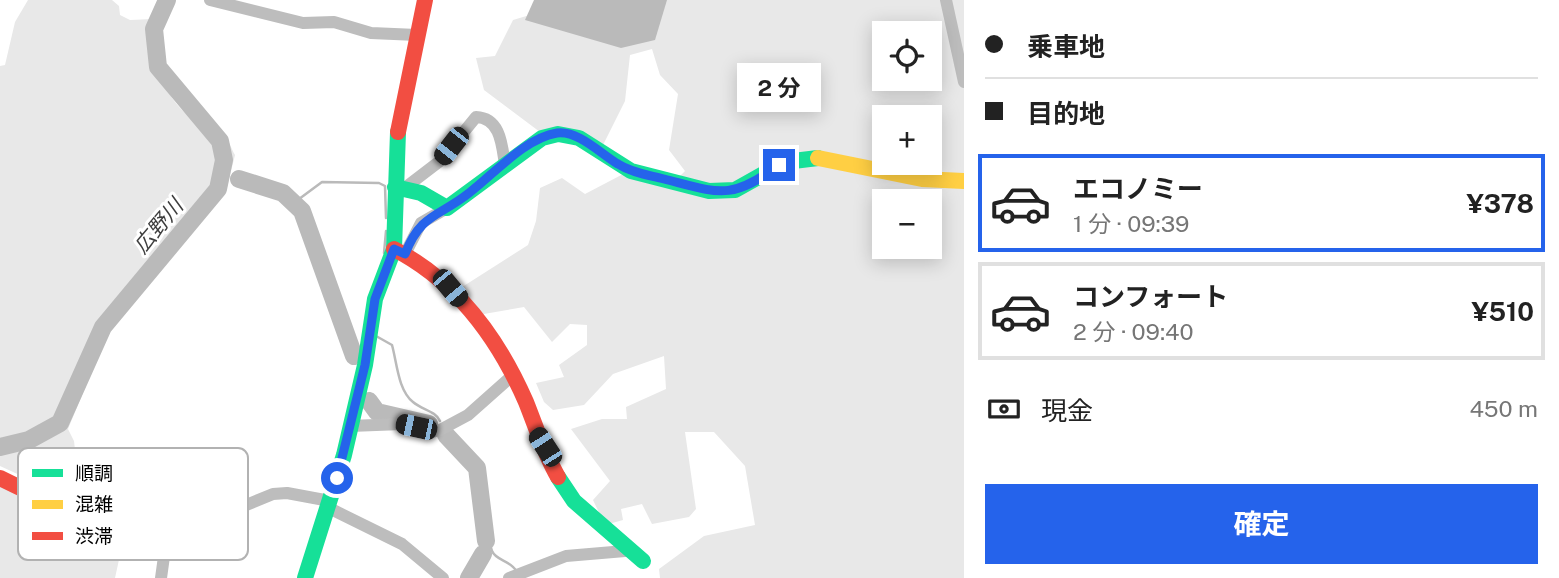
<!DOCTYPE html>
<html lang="ja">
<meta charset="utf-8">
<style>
body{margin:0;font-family:"Public Sans","Noto Sans JP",sans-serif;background:#f2f2f2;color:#222;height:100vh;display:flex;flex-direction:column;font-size:26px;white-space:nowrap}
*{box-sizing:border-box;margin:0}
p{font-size:23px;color:#767676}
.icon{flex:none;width:38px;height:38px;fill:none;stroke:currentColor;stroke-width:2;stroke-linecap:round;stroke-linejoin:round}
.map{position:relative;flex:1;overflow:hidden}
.side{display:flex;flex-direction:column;background:#fff;width:595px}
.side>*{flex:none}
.banner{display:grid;align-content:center;height:154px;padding:0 21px;background:#fff}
.tools{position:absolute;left:872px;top:21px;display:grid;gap:14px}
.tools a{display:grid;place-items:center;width:70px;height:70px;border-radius:0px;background:#fff;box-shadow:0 4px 18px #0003;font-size:35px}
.end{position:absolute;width:32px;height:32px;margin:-16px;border:9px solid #2563eb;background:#fff;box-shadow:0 0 0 4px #fff}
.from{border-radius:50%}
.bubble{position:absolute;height:49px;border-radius:0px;background:#fff;box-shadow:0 4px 18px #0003;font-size:23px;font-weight:700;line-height:49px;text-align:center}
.car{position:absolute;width:21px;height:42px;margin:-21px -10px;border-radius:9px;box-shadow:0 0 5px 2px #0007;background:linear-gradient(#222 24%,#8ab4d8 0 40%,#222 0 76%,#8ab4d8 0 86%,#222 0)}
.banner b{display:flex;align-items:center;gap:24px;height:66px;font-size:26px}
.banner b+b{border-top:2px solid #e0e0e0}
.banner i{width:18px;height:18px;background:#222}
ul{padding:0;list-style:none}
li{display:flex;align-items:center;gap:21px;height:98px;margin:0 14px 10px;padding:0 7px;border:4px solid #e0e0e0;border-radius:0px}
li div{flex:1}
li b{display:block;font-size:26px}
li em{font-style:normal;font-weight:700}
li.active{border-color:#2563eb}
li>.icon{width:63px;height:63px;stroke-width:1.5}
.pay{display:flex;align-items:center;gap:18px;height:77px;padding:0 21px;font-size:26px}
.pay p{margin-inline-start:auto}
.cta{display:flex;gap:14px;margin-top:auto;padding:14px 21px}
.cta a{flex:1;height:80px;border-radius:0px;background:#2563eb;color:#fff;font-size:28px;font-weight:700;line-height:80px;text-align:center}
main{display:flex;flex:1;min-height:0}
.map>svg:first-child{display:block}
.green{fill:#e8e8e8;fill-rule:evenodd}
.water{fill:#bababa}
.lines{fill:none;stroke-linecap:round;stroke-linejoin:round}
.stream{stroke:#bababa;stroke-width:2.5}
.river{stroke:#bababa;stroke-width:18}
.street{stroke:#bdbdbd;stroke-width:12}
.fast{stroke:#16e098;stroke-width:16}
.slow{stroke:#ffcf43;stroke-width:16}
.jam{stroke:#f24e42;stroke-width:16}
.route{stroke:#2563eb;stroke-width:9}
.labels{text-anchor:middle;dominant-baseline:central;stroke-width:6;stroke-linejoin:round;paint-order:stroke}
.water-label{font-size:21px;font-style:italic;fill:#3e3e3e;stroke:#fff}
.key{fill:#fff;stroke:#b2b2b2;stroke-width:2}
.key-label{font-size:19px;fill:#000}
</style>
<main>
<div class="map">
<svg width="964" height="578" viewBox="0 0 964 578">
<rect width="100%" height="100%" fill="#fff"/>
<!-- green -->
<path class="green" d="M28,0H112L119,6L120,15L130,20L153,19C150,52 158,85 182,110C193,121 209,122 221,131C227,136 231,148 235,155L226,191L112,323L68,429L74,441L80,492L106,508L87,506L0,466V66L5,65L15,22Z
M662,0H964V578H660L659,569L704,536L755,525L745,466L714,432H685L696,509L689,517L652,524L642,504L621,509L623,520L605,525L593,500L610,481L571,429L602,419H627L626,407L666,389L664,356L613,374L584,405L553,410L544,402L536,383L564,377L559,365L587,345V325L570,324L552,342L524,307L478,315L459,289L528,245L536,221L540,188L562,178L585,194L627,172L675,181L685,171L669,150L678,94L660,75L652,49L630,55L625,101L602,147L544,135L484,90L476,58L495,56L513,20L533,14ZM884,33H929V79H884ZM884,117H929V163H884ZM884,201H929V247H884Z
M0,486C60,515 83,528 151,531L155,534L154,550L114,545L120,555L115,578H0Z"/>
<!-- water -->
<path class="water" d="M534,0H667L655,40L621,48L525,20Z"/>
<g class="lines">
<!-- stream -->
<path class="stream" d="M223,176L228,177
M295,202L322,182L379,183L385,186L386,218
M384,253L386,231
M376,336L392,345C397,363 398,390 413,402C422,410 436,411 440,421
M486,519L489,523C490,531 489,543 492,551C496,561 511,560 517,572"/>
<!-- river -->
<path class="river" d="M239,179L283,193L302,211L354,356
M369,401L377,412L429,424
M446,435L477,468L486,541
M0,447L29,440L60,423L103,327L218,189L224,160L220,141L158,67L154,29L167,0
M469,578L483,554"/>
<!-- street -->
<path class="street" d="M210,0L303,23L334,22L371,33L417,35
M946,0L964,82
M406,187L440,161L476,117C501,118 502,146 505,165
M405,254L421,223L447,208
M350,426L402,424L432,432L440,430L468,415L513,375
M329,508L402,544L443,578
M161,578L166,542L164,517L239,508L273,494L287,493L330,501
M509,578L566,556L625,551"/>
<!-- fast -->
<path class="fast" d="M395,187L421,193L447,208L542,138L558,134L579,138L631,171L709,191L735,190L785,162L818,158
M558,477L574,501L643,561
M305,578L344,455L365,365L375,299L394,249L398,132"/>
<!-- slow -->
<path class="slow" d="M818,158L922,179L964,181"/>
<!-- jam -->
<path class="jam" d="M398,132L425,0
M394,249C456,281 498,338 526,402C536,427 544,453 558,477
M0,478C54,505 103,528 164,517"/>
</g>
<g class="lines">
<!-- route -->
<path class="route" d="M337,478L365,365L375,299L394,249L405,254C421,213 439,217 469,193C494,174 525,138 557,133C578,130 601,154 618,164C632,173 649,175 664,179C719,193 731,201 779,165"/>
</g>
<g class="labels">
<!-- water labels -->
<g class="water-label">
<text transform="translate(158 226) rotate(-50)">広野川</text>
</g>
</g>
<!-- legend -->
<rect x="18" y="448" width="230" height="112" rx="10" class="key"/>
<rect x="32" y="469" width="31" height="8" fill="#16e098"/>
<rect x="32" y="500" width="31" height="9" fill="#ffcf43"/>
<rect x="32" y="532" width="31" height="8" fill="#f24e42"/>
<g class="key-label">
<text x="75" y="480">順調</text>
<text x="75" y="511">混雑</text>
<text x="75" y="543">渋滞</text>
</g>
</svg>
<div class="tools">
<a><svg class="icon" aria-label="locate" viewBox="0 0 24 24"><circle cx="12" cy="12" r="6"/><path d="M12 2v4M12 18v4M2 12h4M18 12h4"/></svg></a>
<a>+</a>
<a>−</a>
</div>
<i class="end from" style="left:337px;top:478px"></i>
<i class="end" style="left:779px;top:165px"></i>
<div class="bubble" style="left:737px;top:63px;width:84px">2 分</div>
<i class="car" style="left:451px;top:146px;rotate:218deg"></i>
<i class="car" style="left:450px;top:288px;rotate:140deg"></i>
<i class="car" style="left:416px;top:427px;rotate:282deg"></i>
<i class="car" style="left:545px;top:447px;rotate:327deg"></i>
</div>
<section class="side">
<div class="banner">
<b><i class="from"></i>乗車地</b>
<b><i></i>目的地</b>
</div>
<ul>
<li class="active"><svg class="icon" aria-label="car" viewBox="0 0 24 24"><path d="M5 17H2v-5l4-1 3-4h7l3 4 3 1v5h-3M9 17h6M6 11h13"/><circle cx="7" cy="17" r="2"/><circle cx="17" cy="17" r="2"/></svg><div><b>エコノミー</b><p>1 分 · 09:39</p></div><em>¥378</em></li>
<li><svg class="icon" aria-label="car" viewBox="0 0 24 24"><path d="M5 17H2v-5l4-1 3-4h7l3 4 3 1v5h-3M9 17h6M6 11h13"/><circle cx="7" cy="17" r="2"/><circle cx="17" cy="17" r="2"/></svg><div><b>コンフォート</b><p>2 分 · 09:40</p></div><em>¥510</em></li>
</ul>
<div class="pay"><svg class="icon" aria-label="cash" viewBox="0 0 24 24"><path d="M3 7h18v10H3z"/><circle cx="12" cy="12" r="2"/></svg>現金<p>450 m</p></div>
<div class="cta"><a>確定</a></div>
</section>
</main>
